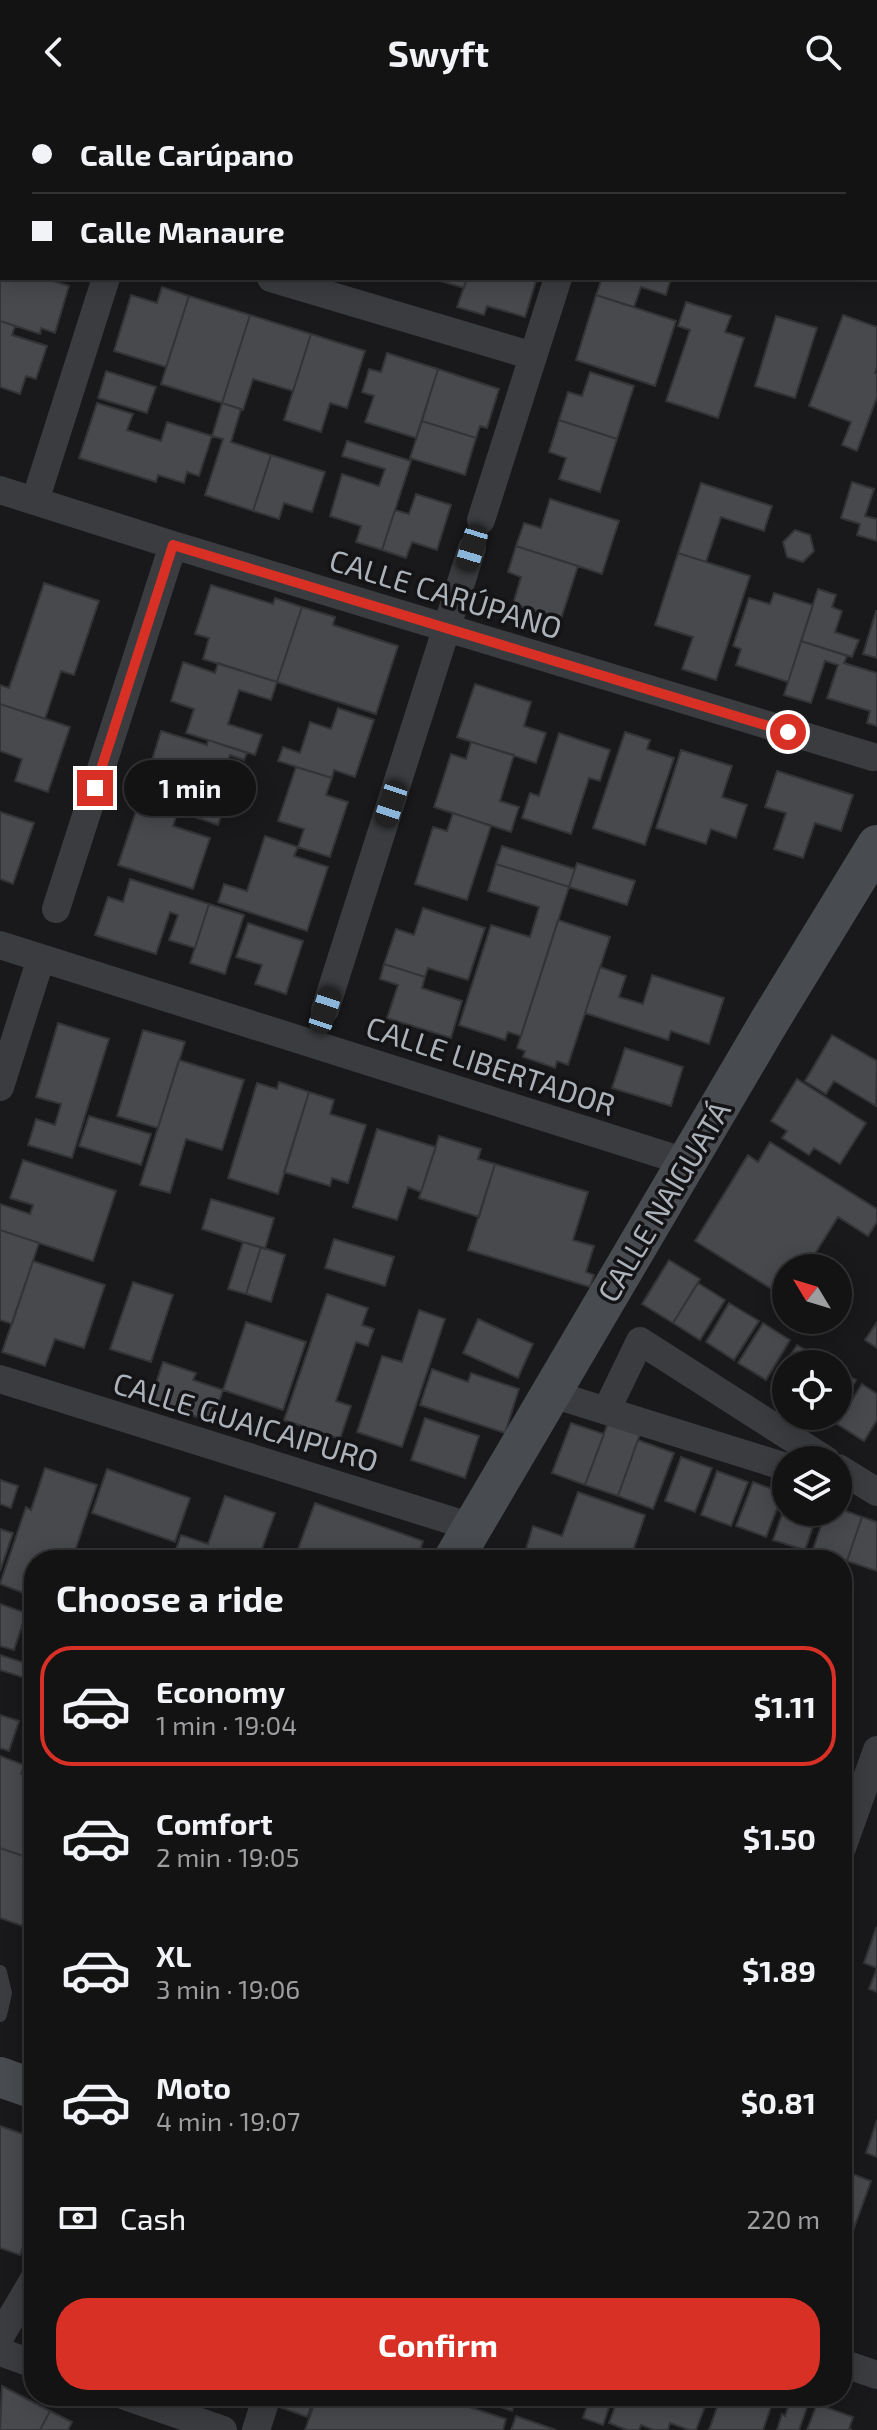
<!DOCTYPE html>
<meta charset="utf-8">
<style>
body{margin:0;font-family:"Exo 2",sans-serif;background:#202022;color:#f1f3f6;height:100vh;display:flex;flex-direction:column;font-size:30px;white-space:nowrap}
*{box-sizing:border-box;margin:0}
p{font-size:26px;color:#9d9ea0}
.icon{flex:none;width:44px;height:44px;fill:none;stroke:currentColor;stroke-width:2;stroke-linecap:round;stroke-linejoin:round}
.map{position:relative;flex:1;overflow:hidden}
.side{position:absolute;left:24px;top:1446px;width:828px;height:856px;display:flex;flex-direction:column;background:#131314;border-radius:32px;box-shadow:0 4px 20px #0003,0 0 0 2px #323234}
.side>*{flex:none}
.guide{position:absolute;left:0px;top:0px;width:878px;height:176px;box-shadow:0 4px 20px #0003,0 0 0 2px #323234;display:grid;align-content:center;height:176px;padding:0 32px;background:#131314}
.needle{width:52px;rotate:308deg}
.fabs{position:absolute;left:772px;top:1150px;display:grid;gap:16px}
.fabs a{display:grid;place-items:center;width:80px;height:80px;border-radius:50%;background:#131314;box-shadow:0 4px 20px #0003,0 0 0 2px #323234;font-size:40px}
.end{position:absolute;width:36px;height:36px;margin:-18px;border:10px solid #d93025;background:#fff;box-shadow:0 0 0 4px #fff}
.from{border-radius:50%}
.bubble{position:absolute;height:56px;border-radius:28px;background:#131314;box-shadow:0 4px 20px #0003,0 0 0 2px #323234;font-size:26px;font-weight:700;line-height:56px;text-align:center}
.car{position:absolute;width:24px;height:48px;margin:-24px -12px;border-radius:10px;box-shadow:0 0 6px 2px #0007;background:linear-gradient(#222 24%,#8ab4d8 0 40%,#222 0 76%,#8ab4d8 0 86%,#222 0)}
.guide b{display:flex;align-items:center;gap:28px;height:76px;font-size:30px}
.guide b+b{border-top:2px solid #323234}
.guide i{width:20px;height:20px;background:#f1f3f6}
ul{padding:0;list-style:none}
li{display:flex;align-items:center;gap:24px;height:120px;margin:0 16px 12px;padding:0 16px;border:4px solid transparent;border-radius:32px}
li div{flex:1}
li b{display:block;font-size:30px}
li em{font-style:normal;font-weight:700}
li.on{border-color:#d93025}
li>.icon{width:72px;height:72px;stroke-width:1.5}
h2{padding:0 32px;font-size:36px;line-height:96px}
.pay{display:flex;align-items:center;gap:20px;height:88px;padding:0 32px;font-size:30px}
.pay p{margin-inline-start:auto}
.cta{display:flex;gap:16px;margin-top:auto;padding:16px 32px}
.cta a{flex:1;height:92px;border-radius:32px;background:#d93025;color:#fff;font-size:32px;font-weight:700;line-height:92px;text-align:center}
header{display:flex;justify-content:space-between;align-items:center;height:104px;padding:0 32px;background:#131314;font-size:36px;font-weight:700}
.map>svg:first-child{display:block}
.building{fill:#48494d;stroke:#333436;stroke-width:2}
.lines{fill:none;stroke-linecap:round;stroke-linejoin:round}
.lane{stroke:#3a3c3f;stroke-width:14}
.street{stroke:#3a3c3f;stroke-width:28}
.secondary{stroke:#484b4f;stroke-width:40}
.route{stroke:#d93025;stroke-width:10}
.labels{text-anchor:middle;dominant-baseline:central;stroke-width:7;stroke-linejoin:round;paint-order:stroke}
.street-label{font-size:30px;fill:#acb2b9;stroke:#141416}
</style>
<header><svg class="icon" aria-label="back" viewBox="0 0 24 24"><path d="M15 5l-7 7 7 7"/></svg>Swyft<svg class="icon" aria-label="search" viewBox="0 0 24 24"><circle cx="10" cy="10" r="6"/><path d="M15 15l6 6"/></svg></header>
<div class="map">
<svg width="877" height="2326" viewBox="0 0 877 2326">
<rect width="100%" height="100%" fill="#19191b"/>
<!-- building -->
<path class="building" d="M62,0H114V2H62Z
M585,0H699L698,2H584Z
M763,0H829L828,2H770Z
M0,118L2,119V151H0Z
M0,160L2,161V174H44L69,182L55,229L41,224L40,230L0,217Z
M430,174H467L464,184Z
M467,174H537L525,213L487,202L484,211L457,203Z
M602,174H671L666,191L641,183L634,203L596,191Z
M162,183L189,192L166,263L114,247L131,191L157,199Z
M596,191L676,217L655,282L576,256Z
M189,192L250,211L222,299L161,280Z
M686,198L731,212L725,228L744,234L718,314L666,297L690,226L678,222Z
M250,211L311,230L293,287L253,275L243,306L222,299Z
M843,211L877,223V263L875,269L877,270V293L857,347L842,341L851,318L809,302Z
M776,212L817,224L795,294L755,282Z
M0,217L15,222L12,231L47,242L36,275L26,272L20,290L0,283Z
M311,230L365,247L347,304L330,299L321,328L284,316Z
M387,249L438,265L416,334L365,318L374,292L362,288L369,265L381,268Z
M438,265L499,285L487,324L480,322L476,334L422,317Z
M106,267L156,283L147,309L98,294Z
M590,268L634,282L617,335L559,316L568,288L582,292Z
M97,299L133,310L127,326L161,337L167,318L212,332L199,372L187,368L184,379L158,371L156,378L79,354Z
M222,299L241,305L231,338L271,351L253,407L205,391L223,335L212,332Z
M559,316L617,335L600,388L559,375L566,354L549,348Z
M422,317L476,334L465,371L410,354Z
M347,337L411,357L382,446L356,438L361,422L330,412L342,370L379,382L385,365L342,352Z
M271,351L325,368L312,408L284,399L279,415L253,407Z
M852,378L874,385L865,412L877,415V437L857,431L860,420L841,414Z
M701,379L772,402L764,427L721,413L706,458L678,449Z
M416,390L451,401L437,446L412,438L406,454L382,446L395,406L409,410Z
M550,395L619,417L602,470L516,442L524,419L541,424Z
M795,426L810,431L814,447L803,458L787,453L783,438Z
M516,442L578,462L561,515L513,500L521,473L508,468Z
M678,449L750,472L716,576L682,565L693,533L655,521Z
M44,479L99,497L74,571L61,567L45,615L0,600V581L9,584Z
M211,481L273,500L275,494L302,503L277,578L203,555L209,534L195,530Z
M818,485L836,491L832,503L842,507L835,528L859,536L852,553L801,537Z
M774,489L813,501L788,578L736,561L741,545L733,542L749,494L770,500Z
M302,503L335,513L333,521L398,542L376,610L277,578Z
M876,507H877V554L863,550Z
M801,537L847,552L844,559L877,569V622L867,619L870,607L827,594L838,561L825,557L811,599L784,591Z
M183,558L215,569L218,559L277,578L271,596L239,586L228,620L262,631L255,651L186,629L194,605L171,597Z
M475,580L531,598L524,622L546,629L536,659L457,633Z
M0,600L70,623L48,688L15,677L22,655L0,647Z
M338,604L374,616L355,673L334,666L332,674L278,657L283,643L300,649L310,618L331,625Z
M161,627L207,641L208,636L247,649L244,656L230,651L219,684L229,687L218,721L192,712L202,680L184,674L177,697L143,685Z
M625,628L650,636L647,645L674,654L645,741L593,724Z
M559,629L610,646L600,677L589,674L571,730L522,714L530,689L539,692Z
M471,638L514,651L500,697L519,703L511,728L434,703L451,650L466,655Z
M681,646L732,662L722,693L747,701L736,734L711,725L706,740L656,724Z
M296,663L332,674L326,691L348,698L330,753L298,743L304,725L278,717Z
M777,667L853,691L841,727L815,719L803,754L774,745L786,709L765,703Z
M140,695L178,707L173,722L210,734L193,785L118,761Z
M0,708L34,719L13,780L0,775Z
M453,709L491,722L467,796L415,780L433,723L447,727Z
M265,732L298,743L294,752L328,763L307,827L218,798L224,780L247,787Z
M502,742L575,765L569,783L496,760Z
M577,759L635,777L627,801L569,783Z
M496,760L569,783L521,932L508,928L505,936L459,921L491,821L530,833L539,803L488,787Z
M130,775L209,800L195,844L169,836L178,811L170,808L156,850L95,831L108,793L123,798Z
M209,800L244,811L225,870L190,859Z
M423,804L485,824L468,876L428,864L425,873L384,860L396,825L414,831Z
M558,816L610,833L568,961L557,957L555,964L523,953L525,947L517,944Z
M248,819L303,837L286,890L255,880L262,861L236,853Z
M384,860L425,873L422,884L462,897L451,934L387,914L398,881L380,875Z
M600,863L626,872L619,893L643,900L652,871L724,894L709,940L671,927L668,936L585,909Z
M58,919L109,935L72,1054L28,1041L36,1015L55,1021L61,1000L36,993Z
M143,926L185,938L158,1024L117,1012Z
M832,931L877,957L876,1002L834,977L826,990L805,977Z
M625,944L683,963L671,1002L612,984Z
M179,956L244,976L222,1046L186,1035L170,1089L140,1081Z
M797,975L866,1019L840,1060L814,1044L809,1051L782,1034L787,1027L771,1017Z
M279,978L309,988L278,1090L228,1074L257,979L277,985Z
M309,988L334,996L330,1010L366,1021L348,1079L332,1074L330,1082L284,1068Z
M89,1012L151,1030L141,1061L79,1042Z
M377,1025L436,1043L421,1088L408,1083L397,1116L353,1103Z
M439,1032L481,1045L478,1055L495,1060L479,1113L419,1094Z
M770,1038L877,1105V1118L868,1132L838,1113L806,1164H786V1194L695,1137L748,1051L758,1058Z
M23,1056L116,1087L93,1157L0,1126V1100L30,1110L33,1101L10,1094Z
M495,1060L588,1088L573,1136L594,1142L586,1168L594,1171L590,1183L468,1146Z
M211,1095L274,1114L265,1145L202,1125Z
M0,1126L39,1139L12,1220L0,1216Z
M334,1135L394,1153L385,1182L325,1164Z
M243,1138L261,1143L246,1190L228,1185Z
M261,1143L285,1151L271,1198L246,1190Z
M669,1156L700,1175L673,1219L642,1200Z
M33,1157L105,1181L84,1244L55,1235L45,1262L2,1248Z
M133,1178L173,1191L151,1258L110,1245Z
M698,1179L725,1196L700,1236L673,1219Z
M327,1190L368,1204L362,1221L374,1225L368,1242L356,1238L336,1297L351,1302L340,1335L284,1316Z
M729,1199L759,1217L734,1256L706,1238Z
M419,1206L445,1215L402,1343L357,1328L382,1252L402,1258Z
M478,1215L533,1240L518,1274L463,1249Z
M246,1218L306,1238L283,1306L223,1286Z
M877,1218V1244L865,1236Z
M763,1219L790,1236L766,1276L738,1259Z
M797,1241L824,1257L822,1260H786V1289L772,1280Z
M163,1258L196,1269L193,1276L223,1286L212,1318L150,1297Z
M432,1265L468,1278L471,1269L519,1285L505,1329L420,1301Z
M838,1266L856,1276L838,1306Z
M862,1280L877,1290V1316L864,1337L837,1320Z
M425,1314L479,1332L465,1374L411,1356Z
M609,1316L641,1327L618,1392L585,1381Z
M571,1319L604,1330L585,1381L552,1369Z
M638,1336L674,1349L653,1405L618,1392Z
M681,1353L712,1364L695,1408L665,1397Z
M45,1364L97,1381L72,1456H34V1493L0,1480L26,1403L31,1406Z
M107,1365L190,1394L175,1438L92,1409Z
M717,1367L748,1378L731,1422L701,1411Z
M0,1376L18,1382L11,1404L0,1400Z
M753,1378L783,1389L766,1433L736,1422Z
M578,1388L645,1411L630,1456H551L552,1454L526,1445L533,1422L562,1432Z
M225,1392L275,1409L258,1456H172L181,1431L208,1440Z
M315,1399L423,1437L417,1456H294Z
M786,1399V1408H818L805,1446L773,1436Z
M838,1404L862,1413L847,1457L813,1445L826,1408H838Z
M862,1413L877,1418V1467L847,1457Z
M0,1425L13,1429L0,1467Z
M0,1500L26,1509L14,1546L0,1542Z
M0,1551L34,1562V1577L0,1566Z
M0,1611L19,1617L9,1647L0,1644Z
M34,1648V1669L27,1666Z
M0,1652L24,1661L21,1670L34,1675V1740L27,1738L23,1752L0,1744Z
M0,1744L34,1756V1826L0,1814Z
M876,1824L877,1825V1888L869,1885L877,1864L864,1859Z
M877,2016V2053L866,2049Z
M0,2022L34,2034V2111L20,2151L0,2144Z
M842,2066L871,2077L849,2138L842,2136Z
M842,2150L852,2153L842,2180Z
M2,2282L50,2307L40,2326H0Z
M221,2292H253L252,2303Z
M280,2292H315L307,2313L274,2301Z
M317,2292H435L506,2315L503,2326H305Z
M485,2292H517L512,2307L483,2297Z
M577,2292H613L603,2321L583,2314L589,2296Z
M629,2292H709L696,2326H689L670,2319L668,2326H654L641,2321L639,2326H627L609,2319L618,2294L627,2297Z
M721,2292H757L773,2297L763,2326H709Z
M792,2292H811L799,2326H777L782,2310L785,2312Z
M817,2300L853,2313L849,2325L852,2326H807Z
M50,2307L72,2318L68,2326H40Z
M516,2312L556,2326H511Z"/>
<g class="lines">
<!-- lane -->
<path class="lane" d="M359,2L360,0
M0,1868L5,1889L0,1911"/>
<!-- street -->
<path class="street" d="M314,0L321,2
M161,2V0
M546,2V0
M876,51L877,47
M876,163L877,164
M271,174L533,252
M0,386L173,441L873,653
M35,397L106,174
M481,416L558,174
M56,805L173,441
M0,841L686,1058
M325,906L472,444
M0,983L41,854
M0,1275L472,1423
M549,1289L786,1363
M606,1307L640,1237L826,1356
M838,1364L877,1388
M842,1744L877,1646
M0,2233L34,2175
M0,2248L34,2260
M842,2259L877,2271
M125,2292L223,2326
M256,2326L267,2292"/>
<!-- secondary -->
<path class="secondary" d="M453,1456L769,918L877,741
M0,1973L34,1985"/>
</g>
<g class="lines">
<!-- route -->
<path class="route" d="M95,684L173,441L788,628"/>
</g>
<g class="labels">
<!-- street labels -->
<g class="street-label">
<text transform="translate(446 489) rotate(17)">CALLE CARÚPANO</text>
<text transform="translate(491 961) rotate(18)">CALLE LIBERTADOR</text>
<text transform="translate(663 1097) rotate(-59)">CALLE NAIGUATÁ</text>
<text transform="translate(246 1317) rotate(17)">CALLE GUAICAIPURO</text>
</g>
</g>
</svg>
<div class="fabs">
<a><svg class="needle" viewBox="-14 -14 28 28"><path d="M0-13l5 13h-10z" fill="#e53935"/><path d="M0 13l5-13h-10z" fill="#9d9ea0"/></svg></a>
<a><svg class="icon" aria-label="locate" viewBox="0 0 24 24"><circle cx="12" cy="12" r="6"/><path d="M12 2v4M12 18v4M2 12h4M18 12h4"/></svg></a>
<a><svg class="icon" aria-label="layers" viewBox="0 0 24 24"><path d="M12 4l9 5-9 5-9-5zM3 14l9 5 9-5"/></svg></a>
</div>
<i class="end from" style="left:788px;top:628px"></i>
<i class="end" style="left:95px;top:684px"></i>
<div class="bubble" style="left:124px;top:656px;width:132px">1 min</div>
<i class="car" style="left:472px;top:444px;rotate:197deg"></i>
<i class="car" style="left:391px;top:700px;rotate:198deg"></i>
<i class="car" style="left:325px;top:906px;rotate:18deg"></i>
<div class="guide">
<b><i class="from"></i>Calle Carúpano</b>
<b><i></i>Calle Manaure</b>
</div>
<section class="side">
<h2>Choose a ride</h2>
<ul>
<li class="on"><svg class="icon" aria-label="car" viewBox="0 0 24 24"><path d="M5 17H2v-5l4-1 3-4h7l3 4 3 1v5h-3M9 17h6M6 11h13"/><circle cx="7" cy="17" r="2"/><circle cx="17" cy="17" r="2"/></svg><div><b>Economy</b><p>1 min · 19:04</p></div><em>$1.11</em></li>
<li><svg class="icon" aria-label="car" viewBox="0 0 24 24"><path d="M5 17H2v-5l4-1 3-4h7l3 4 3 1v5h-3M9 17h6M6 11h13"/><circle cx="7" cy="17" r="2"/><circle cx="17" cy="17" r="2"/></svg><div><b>Comfort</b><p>2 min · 19:05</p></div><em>$1.50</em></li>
<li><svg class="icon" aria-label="car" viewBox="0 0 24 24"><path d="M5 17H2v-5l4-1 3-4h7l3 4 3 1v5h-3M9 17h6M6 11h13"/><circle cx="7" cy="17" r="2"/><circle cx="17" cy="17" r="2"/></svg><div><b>XL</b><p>3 min · 19:06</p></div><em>$1.89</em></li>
<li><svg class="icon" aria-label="car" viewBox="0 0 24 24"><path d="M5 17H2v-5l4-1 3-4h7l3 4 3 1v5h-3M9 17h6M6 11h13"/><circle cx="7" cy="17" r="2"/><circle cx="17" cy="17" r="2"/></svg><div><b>Moto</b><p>4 min · 19:07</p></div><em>$0.81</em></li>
</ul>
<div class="pay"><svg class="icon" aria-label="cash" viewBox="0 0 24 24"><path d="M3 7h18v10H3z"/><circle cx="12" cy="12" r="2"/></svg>Cash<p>220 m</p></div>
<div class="cta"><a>Confirm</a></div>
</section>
</div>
